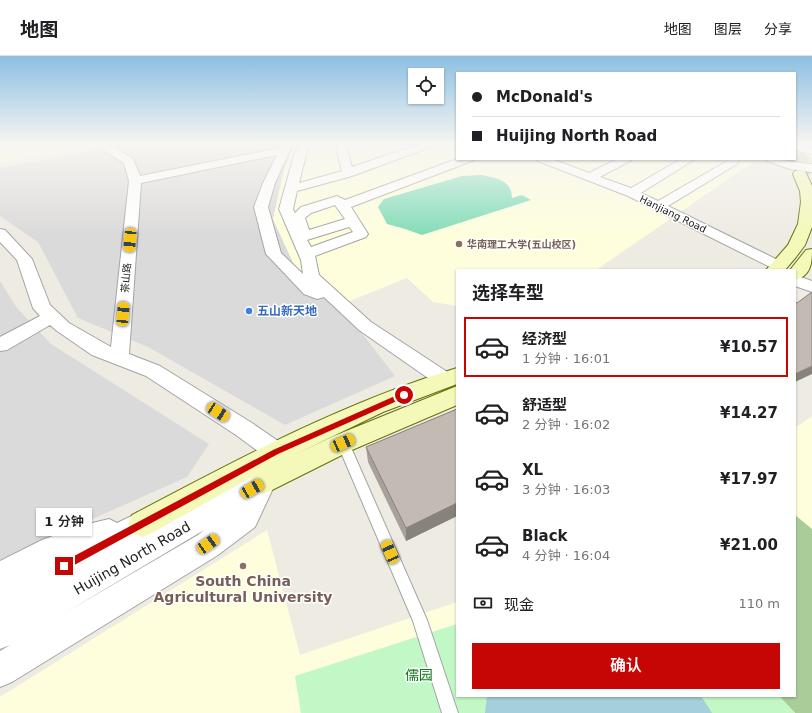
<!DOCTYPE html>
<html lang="zh">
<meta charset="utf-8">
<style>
body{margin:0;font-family:"DejaVu Sans","Noto Sans SC",sans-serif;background:#f6f6f6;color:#202124;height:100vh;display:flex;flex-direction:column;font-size:15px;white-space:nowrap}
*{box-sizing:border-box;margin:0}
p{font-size:13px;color:#757577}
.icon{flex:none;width:22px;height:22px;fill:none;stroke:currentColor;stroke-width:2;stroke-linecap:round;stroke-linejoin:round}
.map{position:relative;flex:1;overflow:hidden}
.side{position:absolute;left:456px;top:213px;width:340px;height:428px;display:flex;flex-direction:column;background:#fff;border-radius:0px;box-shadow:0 1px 3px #0004}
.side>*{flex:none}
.banner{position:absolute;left:456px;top:16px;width:340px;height:88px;border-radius:0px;box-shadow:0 1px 3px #0004;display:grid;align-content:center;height:88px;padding:0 16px;background:#fff}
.fabs{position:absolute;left:408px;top:12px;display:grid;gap:8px}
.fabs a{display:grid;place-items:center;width:36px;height:36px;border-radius:0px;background:#fff;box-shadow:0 1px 3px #0004;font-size:20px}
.end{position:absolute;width:18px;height:18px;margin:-9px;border:5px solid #c60505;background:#fff;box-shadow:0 0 0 2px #fff}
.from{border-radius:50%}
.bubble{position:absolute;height:28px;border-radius:0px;background:#fff;box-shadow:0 1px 3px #0004;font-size:13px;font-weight:600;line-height:28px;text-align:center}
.car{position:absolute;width:12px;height:24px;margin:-12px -6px;border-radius:5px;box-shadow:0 0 3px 1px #0007;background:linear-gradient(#f5c518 24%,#345 0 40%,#f5c518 0 76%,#345 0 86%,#f5c518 0)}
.banner b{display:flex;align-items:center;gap:14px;height:38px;font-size:15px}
.banner b+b{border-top:1px solid #e0e0e0}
.banner i{width:10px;height:10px;background:#202124}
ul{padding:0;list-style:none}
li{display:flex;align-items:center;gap:12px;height:60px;margin:0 8px 6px;padding:0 8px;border:2px solid transparent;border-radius:0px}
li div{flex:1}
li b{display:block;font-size:15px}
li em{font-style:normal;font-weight:600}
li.selected{border-color:#c60505}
li>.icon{width:36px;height:36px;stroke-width:1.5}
h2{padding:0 16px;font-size:18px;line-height:48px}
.pay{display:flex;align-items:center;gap:10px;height:44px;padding:0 16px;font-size:15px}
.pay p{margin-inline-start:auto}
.action{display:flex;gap:8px;margin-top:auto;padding:8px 16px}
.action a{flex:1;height:46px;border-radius:0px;background:#c60505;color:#fff;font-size:16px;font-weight:600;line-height:46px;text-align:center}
header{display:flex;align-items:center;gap:24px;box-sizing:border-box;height:56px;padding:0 20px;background:#fff;border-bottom:1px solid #e0e0e0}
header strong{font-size:19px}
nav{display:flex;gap:22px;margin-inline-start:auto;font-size:14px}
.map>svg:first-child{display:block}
.residential{fill:#dbdada}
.education{fill:#fefedd}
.grass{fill:#c8e7aa}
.forest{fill:#a8cd99}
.park{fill:#c1f8c5}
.pitch{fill:#83dcb9}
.water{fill:#a5cfdb}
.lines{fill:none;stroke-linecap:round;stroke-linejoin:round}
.secondary-tunnel{stroke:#c4c2bb;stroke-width:14;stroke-dasharray:14 7;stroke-linecap:butt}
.service-casing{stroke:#a4a4a4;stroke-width:2}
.minor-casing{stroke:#a4a4a4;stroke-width:2}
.tertiary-casing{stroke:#a4a4a4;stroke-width:2}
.secondary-casing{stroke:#667108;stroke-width:2}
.service{fill:#fff;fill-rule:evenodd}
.minor{fill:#fff;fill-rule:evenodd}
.tertiary{fill:#fff;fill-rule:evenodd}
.secondary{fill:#f4f8b8;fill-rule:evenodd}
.wall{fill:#a8a09a}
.shaded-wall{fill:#88827d}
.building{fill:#c3bab3;stroke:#88827d}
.route{fill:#c60505}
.education-dot{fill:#8d6e63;stroke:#fff;stroke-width:1.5}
.shop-dot{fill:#3f7fe0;stroke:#fff;stroke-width:1.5}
.labels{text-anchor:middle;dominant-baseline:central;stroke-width:3;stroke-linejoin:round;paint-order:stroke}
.far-street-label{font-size:10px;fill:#1d1d1d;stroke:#fff}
.far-education-label{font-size:10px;font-weight:bold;fill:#785e54;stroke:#fff;text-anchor:start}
.shop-label{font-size:12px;font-weight:bold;fill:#366cbe;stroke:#fff;text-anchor:start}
.near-street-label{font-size:14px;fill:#1d1d1d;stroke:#fff}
.near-education-label{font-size:14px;font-weight:bold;fill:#785e54;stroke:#fff}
.near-park-label{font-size:14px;fill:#0e7917;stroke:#fff}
</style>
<header>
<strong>地图</strong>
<nav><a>地图</a><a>图层</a><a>分享</a></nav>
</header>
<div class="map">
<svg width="812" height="657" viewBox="0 0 812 657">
<rect width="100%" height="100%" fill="#eeebe3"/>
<!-- residential -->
<path class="residential" d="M114,87H296L284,114L273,163L296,213L340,249L395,320L285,369L148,291L78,262L38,186L0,160V112L108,93Z
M0,225L17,252L51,288L209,388L187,421L0,504Z"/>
<!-- education -->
<path class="education" d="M1,87H104L101,91L0,107Z
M296,87H457V103H795V87H812V114L756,104L596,214H457V250L433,246L407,222L340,249L296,213L273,163L284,114Z
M812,360V657H0V641L267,474L300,599L457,546V640H795V372Z"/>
<!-- grass -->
<path class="grass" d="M795,94L811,101L812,106L801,108L781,103H795Z"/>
<!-- forest -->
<path class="forest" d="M795,459L812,473V657H795L779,640H795Z"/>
<!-- park -->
<path class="park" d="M457,568V640H779L795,657H301L295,620Z"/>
<!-- pitch -->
<path class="pitch" d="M481,119C496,122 512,124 512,142L522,139L531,144L422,179L405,173L387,168L378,151L384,143L462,120Z"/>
<!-- water -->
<path class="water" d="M487,640H701L712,657H485Z"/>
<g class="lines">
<!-- secondary-tunnel -->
<path class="secondary-tunnel" d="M795,96L812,116"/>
<!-- service casing -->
<g class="service-casing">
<path id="service" d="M343,382L347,384L349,387L427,564L458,657H442L413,565L337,387L339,384Z"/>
</g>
<!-- minor casing -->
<g class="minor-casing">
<path id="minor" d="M101,87H112L111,89L133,103L140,120L280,92L283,87H293L275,127L268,151L281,197L303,218L301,204L279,153L294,99L300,87H310L306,99L299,127L342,115L336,92L342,87H354L347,93L352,111L423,87H437L436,89L352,120L297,135L293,153L295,157L301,151L337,140L345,144L457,103H474L472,105L351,151L368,178L366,181L315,200L319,219L371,266L452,319L455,324L452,329L445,331L438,329L359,274L324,241L317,243L304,238L269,201L266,198L254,151L263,127L277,99L141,127L129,298L160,310L252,367L297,398L300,405L297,412L289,415L281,412L236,379L146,320L92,299L57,275L50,269L7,294L0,295V281L40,260L33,252L17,204L0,186V173L5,174L32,203L50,249L69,267L111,291L129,125L124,107L100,92L99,90ZM335,149L345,163L309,174L305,162L311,157ZM349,171L353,176L311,191L307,184Z
M795,88L812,92V98L795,94Z
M536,103H552L589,117L617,103H632L630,105L600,121L631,132L681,103H695L641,137L658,145L727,105V103H739L737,108L668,150L784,207L787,210L784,213H774L628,140L538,105Z
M765,103C781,103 796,107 812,108V116L790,113L767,105Z
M795,219L812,225V236L795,230Z"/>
</g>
<!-- tertiary casing -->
<g class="tertiary-casing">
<path id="tertiary" d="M263,414L272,418L276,426L255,471L218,499L12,626L0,631V595L10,589L0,593V505L42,484L80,470L109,463L117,467L142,455L152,459L156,468L154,474L254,418ZM204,474L198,479L63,558Z"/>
</g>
<!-- secondary casing -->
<g class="secondary-casing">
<path id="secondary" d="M800,114L805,115L812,130V171L805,189L796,201L785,214H766L788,189L798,168L801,146L800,135L793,118L795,115Z
M812,193C812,207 811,220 795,224V214H790L806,194Z
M457,312V328L383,356L296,398L334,380L457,330V349L352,394L272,434L263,438L254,434L250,426L252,421L152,477L142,481L132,477L128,468L132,459C238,403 342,347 457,312Z"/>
</g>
<!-- service -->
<use href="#service" class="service"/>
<!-- minor -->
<use href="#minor" class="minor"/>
<!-- tertiary -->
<use href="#tertiary" class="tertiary"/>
<!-- secondary -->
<use href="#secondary" class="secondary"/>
</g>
<!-- wall -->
<path class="wall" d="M457,353V460L406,485L368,406L366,391Z"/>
<!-- shaded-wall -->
<path class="shaded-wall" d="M812,310V318L795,326V318Z
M457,447V460L406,485V472Z"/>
<!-- building -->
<path class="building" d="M812,236V310L795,318V246L797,247Z
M457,353V447L406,472L366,391Z"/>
<!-- sky -->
<linearGradient id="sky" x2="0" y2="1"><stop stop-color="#8dbfe3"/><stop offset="0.49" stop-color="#f7f6f2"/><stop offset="1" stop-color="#f7f6f2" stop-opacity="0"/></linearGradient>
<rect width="812" height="179" fill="url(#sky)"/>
<!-- route -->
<path class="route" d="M404,336L406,337V341L278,398L67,513L64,515L61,513L60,510L61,507L273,394Z"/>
<!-- markers -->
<g class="education-dot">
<circle cx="459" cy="188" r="4"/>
<circle cx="243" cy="510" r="4"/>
</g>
<circle class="shop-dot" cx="249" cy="255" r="4"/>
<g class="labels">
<!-- far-street labels -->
<g class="far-street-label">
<text transform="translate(673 158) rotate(26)">Hanjiang Road</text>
<text transform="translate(126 222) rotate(-85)">茶山路</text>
</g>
<!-- far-education labels -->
<g class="far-education-label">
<text x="467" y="188">华南理工大学(五山校区)</text>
</g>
<!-- shop labels -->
<g class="shop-label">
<text x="257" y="255">五山新天地</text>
</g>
<!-- near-street labels -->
<g class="near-street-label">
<text transform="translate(132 502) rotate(-30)">Huijing North Road</text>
</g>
<!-- near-education labels -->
<g class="near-education-label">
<text x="243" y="525">South China<tspan x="243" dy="16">Agricultural University</tspan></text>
</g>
<!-- near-park labels -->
<g class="near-park-label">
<text x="419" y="619">儒园</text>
</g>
</g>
</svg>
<div class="fabs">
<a><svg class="icon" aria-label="locate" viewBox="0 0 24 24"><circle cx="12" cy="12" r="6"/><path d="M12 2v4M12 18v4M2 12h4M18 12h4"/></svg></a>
</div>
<i class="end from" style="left:404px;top:339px"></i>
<i class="end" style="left:64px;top:510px"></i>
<div class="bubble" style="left:36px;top:452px;width:56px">1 分钟</div>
<i class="car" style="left:130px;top:184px;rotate:185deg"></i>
<i class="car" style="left:123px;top:258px;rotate:5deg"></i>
<i class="car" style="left:218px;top:356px;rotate:123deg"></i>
<i class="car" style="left:343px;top:387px;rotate:66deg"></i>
<i class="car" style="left:252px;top:433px;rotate:60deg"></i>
<i class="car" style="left:208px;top:488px;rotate:55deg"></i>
<i class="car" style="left:390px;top:496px;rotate:336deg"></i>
<div class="banner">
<b><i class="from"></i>McDonald's</b>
<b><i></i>Huijing North Road</b>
</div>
<section class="side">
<h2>选择车型</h2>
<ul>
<li class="selected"><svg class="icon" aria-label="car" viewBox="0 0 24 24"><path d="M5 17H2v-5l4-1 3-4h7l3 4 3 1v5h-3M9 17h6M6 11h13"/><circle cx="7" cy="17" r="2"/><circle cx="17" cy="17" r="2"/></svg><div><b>经济型</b><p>1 分钟 · 16:01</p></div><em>¥10.57</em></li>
<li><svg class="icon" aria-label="car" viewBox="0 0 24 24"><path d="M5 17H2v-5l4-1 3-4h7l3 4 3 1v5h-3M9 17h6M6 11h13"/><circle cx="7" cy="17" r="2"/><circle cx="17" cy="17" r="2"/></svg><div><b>舒适型</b><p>2 分钟 · 16:02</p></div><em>¥14.27</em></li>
<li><svg class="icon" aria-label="car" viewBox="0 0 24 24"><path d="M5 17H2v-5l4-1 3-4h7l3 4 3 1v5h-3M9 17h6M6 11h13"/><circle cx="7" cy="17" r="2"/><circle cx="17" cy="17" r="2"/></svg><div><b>XL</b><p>3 分钟 · 16:03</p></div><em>¥17.97</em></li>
<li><svg class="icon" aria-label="car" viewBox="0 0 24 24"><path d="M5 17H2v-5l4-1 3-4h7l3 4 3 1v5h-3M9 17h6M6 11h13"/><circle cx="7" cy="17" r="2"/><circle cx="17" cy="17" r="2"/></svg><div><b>Black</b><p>4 分钟 · 16:04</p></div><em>¥21.00</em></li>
</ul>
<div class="pay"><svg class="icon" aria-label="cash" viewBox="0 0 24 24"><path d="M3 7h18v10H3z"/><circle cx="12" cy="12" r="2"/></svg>现金<p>110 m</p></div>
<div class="action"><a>确认</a></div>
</section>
</div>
